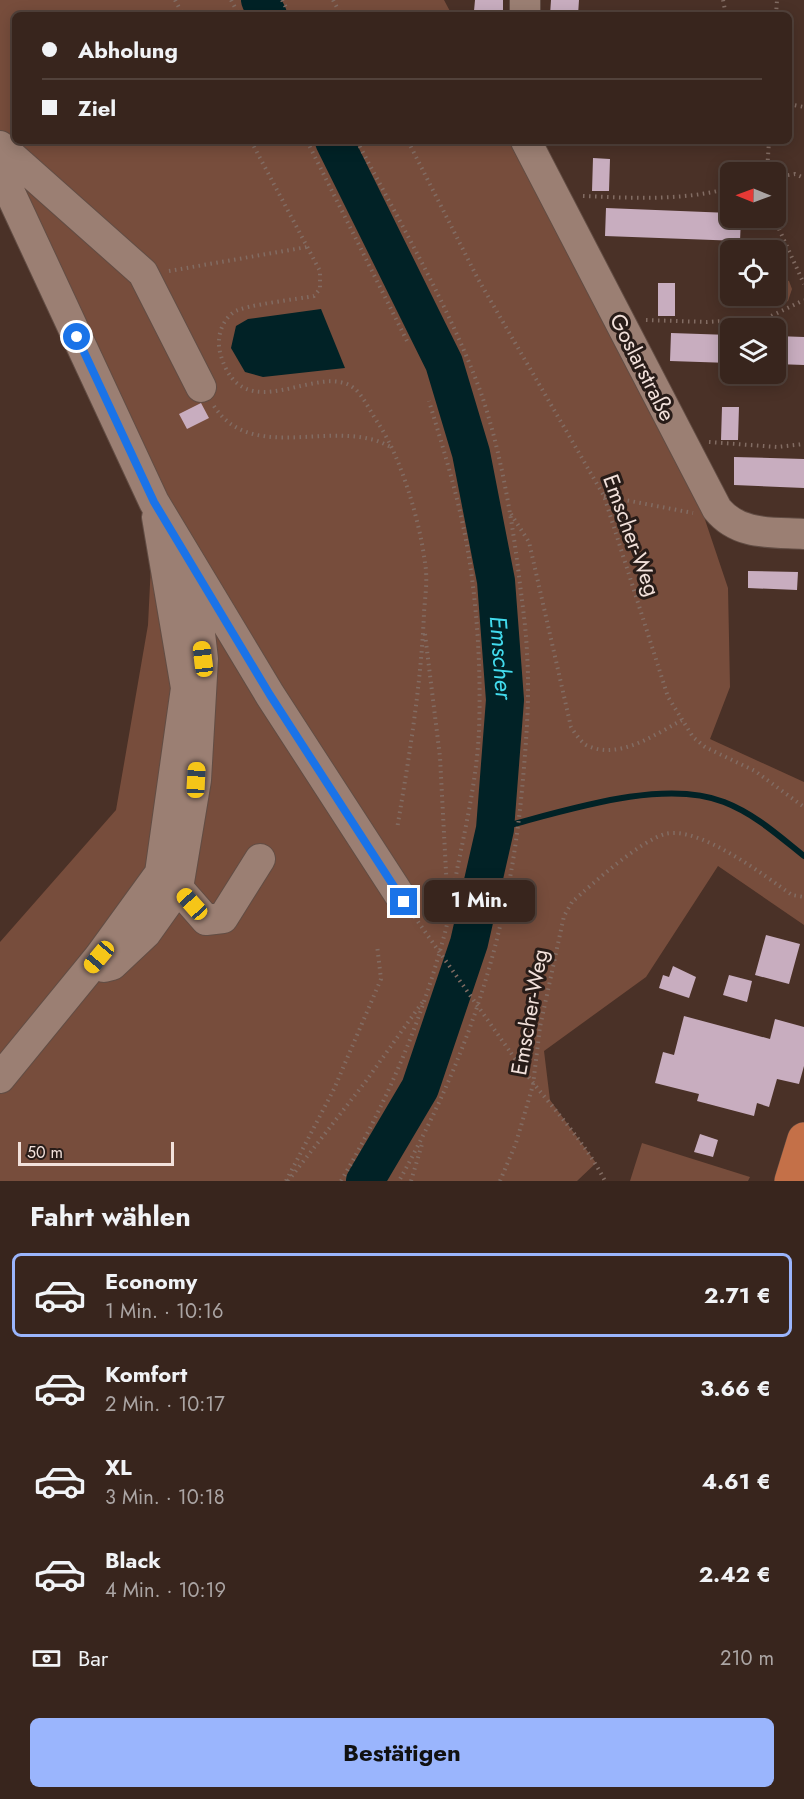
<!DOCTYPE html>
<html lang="de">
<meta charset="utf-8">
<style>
body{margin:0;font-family:Jost,sans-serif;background:#3f2d26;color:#f1f3f6;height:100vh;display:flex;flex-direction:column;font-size:22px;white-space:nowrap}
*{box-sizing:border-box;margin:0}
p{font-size:20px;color:#aba5a4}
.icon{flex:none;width:33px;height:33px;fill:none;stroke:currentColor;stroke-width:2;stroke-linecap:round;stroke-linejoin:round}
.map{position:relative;height:1181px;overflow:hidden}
.side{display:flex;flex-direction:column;background:#38251d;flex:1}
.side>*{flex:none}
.top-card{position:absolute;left:12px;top:12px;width:780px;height:132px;border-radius:9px;box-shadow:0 3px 15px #0003,0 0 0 2px #52423b;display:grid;align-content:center;height:132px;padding:0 30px;background:#38251d}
.needle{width:39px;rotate:271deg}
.controls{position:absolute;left:720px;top:162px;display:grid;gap:12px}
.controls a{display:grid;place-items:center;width:66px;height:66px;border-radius:9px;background:#38251d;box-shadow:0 3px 15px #0003,0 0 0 2px #52423b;font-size:30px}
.scale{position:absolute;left:18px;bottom:15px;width:156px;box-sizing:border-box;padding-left:6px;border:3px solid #f2e1db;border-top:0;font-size:16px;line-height:21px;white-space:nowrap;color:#f2e1db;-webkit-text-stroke:4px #281c18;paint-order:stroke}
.end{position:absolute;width:27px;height:27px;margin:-14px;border:8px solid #1a73e8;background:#fff;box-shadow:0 0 0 3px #fff}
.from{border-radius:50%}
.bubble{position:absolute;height:42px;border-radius:9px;background:#38251d;box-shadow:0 3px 15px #0003,0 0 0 2px #52423b;font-size:20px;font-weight:700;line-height:42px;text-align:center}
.car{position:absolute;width:18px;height:36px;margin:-18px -9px;border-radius:8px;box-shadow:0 0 4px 2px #0007;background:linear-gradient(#f5c518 24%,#345 0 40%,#f5c518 0 76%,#345 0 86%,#f5c518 0)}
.top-card b{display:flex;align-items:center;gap:21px;height:57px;font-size:22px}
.top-card b+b{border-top:2px solid #52423b}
.top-card i{width:15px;height:15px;background:#f1f3f6}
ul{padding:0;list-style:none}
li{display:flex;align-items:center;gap:18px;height:84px;margin:0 12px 9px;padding:0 18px;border:3px solid transparent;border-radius:9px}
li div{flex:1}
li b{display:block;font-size:22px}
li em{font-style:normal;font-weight:700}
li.on{border-color:#9ab5fd}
li>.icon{width:54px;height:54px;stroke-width:1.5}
h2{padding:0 30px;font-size:27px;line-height:72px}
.pay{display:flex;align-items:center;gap:15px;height:66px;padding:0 30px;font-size:22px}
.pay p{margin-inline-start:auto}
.button{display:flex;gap:12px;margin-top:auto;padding:12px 30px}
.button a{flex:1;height:69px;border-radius:9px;background:#9ab5fd;color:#111;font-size:24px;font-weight:700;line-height:69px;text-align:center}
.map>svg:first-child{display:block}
.green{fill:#774d3c}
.water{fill:#012226}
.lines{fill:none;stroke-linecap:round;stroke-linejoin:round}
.stream{stroke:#012226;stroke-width:6}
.river{stroke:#012226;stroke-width:38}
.building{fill:#c8adbf}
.minor-casing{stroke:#624d44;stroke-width:32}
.major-casing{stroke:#624d44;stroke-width:34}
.path{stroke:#826c63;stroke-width:4;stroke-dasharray:1.5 4.5;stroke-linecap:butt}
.minor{stroke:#9b7f73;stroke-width:30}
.major{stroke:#c47048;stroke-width:33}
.path-bridge{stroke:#826c63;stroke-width:4;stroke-dasharray:1.5 4.5;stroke-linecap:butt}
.route{stroke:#1a73e8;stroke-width:8}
.labels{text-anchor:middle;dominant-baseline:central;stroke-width:6;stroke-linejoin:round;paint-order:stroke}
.street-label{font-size:22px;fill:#f2e1db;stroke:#281c18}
.water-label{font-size:24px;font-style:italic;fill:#42dbed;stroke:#281c18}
</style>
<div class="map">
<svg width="804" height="1181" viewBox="0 0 804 1181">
<rect width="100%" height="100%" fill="#4a3127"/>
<!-- green -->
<path class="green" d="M0,0H444L452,15H15V141H516L694,487L728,588L730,687L710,739L804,782V925L718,866L646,977L544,1051L550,1100L596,1163L577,1181H368L405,1120L365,1181H0V942L116,810L148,625L154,503L0,190Z
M776,277L789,281L792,289L788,301C778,307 770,305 764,296H776Z
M642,1143L750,1177L748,1181H630Z"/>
<!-- water -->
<path class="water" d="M321,309L345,368L263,377L245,372L231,348L236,326L248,319Z"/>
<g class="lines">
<!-- stream -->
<path class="stream" d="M495,829C559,813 661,777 724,802C755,814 779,836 804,856"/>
<!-- river -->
<g class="river">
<path d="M260,0L268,15"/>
<path id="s1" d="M334,141L444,363L471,453L496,581L505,700L495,829L469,943L420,1088L365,1181"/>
</g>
</g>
<!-- building -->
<path class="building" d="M475,0H503V12L474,11Z
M551,0H579L578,15H550Z
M593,158L610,159L609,191H592Z
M606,208L730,213V218H741L740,241L605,236Z
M658,283H675V316H658Z
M671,333L730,335V363L670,361Z
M776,336L804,337V365L776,364Z
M201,403L209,418L187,429L179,414Z
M722,407H739L738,440H721Z
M734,457L804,459V488L734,485Z
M748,571L798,572L797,590L748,588Z
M766,935L800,944L789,984L755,975Z
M673,966L696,977L689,998L659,988L663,975L669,977Z
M729,975L752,981L747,1002L723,995Z
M684,1016L770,1039L775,1019L804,1027V1066L799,1084L777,1079L769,1107L757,1103L754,1116L697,1101L699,1094L655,1083L663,1052L674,1055Z
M700,1134L718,1140L713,1157L694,1152Z"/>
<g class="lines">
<!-- minor casing -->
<g class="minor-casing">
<path id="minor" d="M525,15V0
M526,141L717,509C739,536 772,532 804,534
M0,146L143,273L201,387
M0,171L154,502L270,695L404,902
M178,888L206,920L223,918L260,859
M104,967L112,965L146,933L178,888L196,780L203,659L193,574
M0,1078L99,957L160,873L186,688L157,517"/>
</g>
<!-- major casing -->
<g class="major-casing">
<path id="major" d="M791,1181L804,1139"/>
</g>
<!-- path -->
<path class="path" d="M175,0L183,15
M231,0L239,15
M282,0L290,15
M333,0L341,15
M723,0L726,15
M776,15L777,0
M789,104L804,107
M251,141L320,271V289L314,296C299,299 244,305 234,312C220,322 216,340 221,356C244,432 320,359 355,389C364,397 371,413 378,423C401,457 420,522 425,563C428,579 425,597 424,613C421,686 409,758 397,829
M307,141L407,341
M357,141C400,223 449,306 481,393C500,448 512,518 519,576C522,602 526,627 527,653C530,698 526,745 522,790C508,936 470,1053 399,1181
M408,141L478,279L604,496L668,697L693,737L705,747L755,771L804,807
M767,172L769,141
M776,177L795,174L804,178
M583,196C633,198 682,201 730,188
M774,218L804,284
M169,271L307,247
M646,320L707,322L767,318L804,300
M214,406C248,459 319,426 370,439C377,440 384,444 391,447
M709,442L777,447L804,444
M604,496L693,513
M511,514L529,542L571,727C575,733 580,741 586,745C618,761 654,735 682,720
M425,634L440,757L448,910
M511,1053C540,1096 581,1134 605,1181
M286,1181L334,1089L381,979L377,945
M288,1181L366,1081L424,1000
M341,1181C385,1106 420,1025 443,940C450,916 453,890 458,865C467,821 477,775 479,731C481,675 478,618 470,564C462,509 445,454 429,401
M411,1181L423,1141
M500,1181L516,1143L533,1085L540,1027L564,916L572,902C592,884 640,841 665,834C699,825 765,876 792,895L804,897"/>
<!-- minor -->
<use href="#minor" class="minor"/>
<!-- major -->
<use href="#major" class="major"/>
<!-- path-bridge -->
<path class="path-bridge" d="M404,902L511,1053"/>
</g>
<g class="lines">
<!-- route -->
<path class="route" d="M77,337L154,502L270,695L404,902"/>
</g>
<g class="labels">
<!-- street labels -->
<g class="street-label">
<text transform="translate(643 367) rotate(63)">Goslarstraße</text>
<text transform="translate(632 535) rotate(70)">Emscher-Weg</text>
<text transform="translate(529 1012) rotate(-80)">Emscher-Weg</text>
</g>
<!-- water labels -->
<g class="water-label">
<text stroke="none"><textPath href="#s1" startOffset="549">Emscher</textPath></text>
</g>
</g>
</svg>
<div class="controls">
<a><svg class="needle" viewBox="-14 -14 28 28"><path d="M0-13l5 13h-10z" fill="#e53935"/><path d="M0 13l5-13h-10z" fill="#aba5a4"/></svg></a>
<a><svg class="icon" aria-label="locate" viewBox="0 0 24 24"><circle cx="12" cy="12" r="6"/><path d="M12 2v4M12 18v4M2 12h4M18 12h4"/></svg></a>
<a><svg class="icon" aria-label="layers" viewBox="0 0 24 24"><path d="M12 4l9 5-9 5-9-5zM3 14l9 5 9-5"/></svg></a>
</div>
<div class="scale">50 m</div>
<i class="end from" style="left:77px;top:337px"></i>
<i class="end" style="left:404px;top:902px"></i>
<div class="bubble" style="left:424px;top:880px;width:111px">1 Min.</div>
<i class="car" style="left:203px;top:659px;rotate:353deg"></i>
<i class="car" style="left:196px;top:780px;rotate:3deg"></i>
<i class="car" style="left:192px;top:904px;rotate:318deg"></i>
<i class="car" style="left:99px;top:957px;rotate:220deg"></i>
<div class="top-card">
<b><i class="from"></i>Abholung</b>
<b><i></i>Ziel</b>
</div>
</div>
<section class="side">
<h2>Fahrt wählen</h2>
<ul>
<li class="on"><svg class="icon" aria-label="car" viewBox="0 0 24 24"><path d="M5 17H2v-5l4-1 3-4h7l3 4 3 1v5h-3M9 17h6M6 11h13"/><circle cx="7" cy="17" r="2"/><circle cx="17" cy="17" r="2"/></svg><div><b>Economy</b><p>1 Min. · 10:16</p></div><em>2.71 €</em></li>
<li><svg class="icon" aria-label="car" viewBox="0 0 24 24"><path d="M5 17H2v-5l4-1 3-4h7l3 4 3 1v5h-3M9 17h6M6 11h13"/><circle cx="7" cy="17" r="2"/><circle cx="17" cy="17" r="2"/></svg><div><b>Komfort</b><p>2 Min. · 10:17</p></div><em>3.66 €</em></li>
<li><svg class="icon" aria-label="car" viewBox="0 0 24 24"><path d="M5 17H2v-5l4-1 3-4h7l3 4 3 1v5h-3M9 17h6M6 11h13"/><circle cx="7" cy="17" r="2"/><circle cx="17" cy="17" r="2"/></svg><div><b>XL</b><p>3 Min. · 10:18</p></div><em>4.61 €</em></li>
<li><svg class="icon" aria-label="car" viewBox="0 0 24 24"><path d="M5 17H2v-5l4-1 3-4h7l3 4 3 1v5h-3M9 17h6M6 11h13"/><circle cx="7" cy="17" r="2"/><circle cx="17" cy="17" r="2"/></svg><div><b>Black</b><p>4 Min. · 10:19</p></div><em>2.42 €</em></li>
</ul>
<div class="pay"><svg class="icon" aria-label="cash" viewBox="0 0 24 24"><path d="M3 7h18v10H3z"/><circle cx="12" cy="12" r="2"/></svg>Bar<p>210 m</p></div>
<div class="button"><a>Bestätigen</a></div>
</section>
